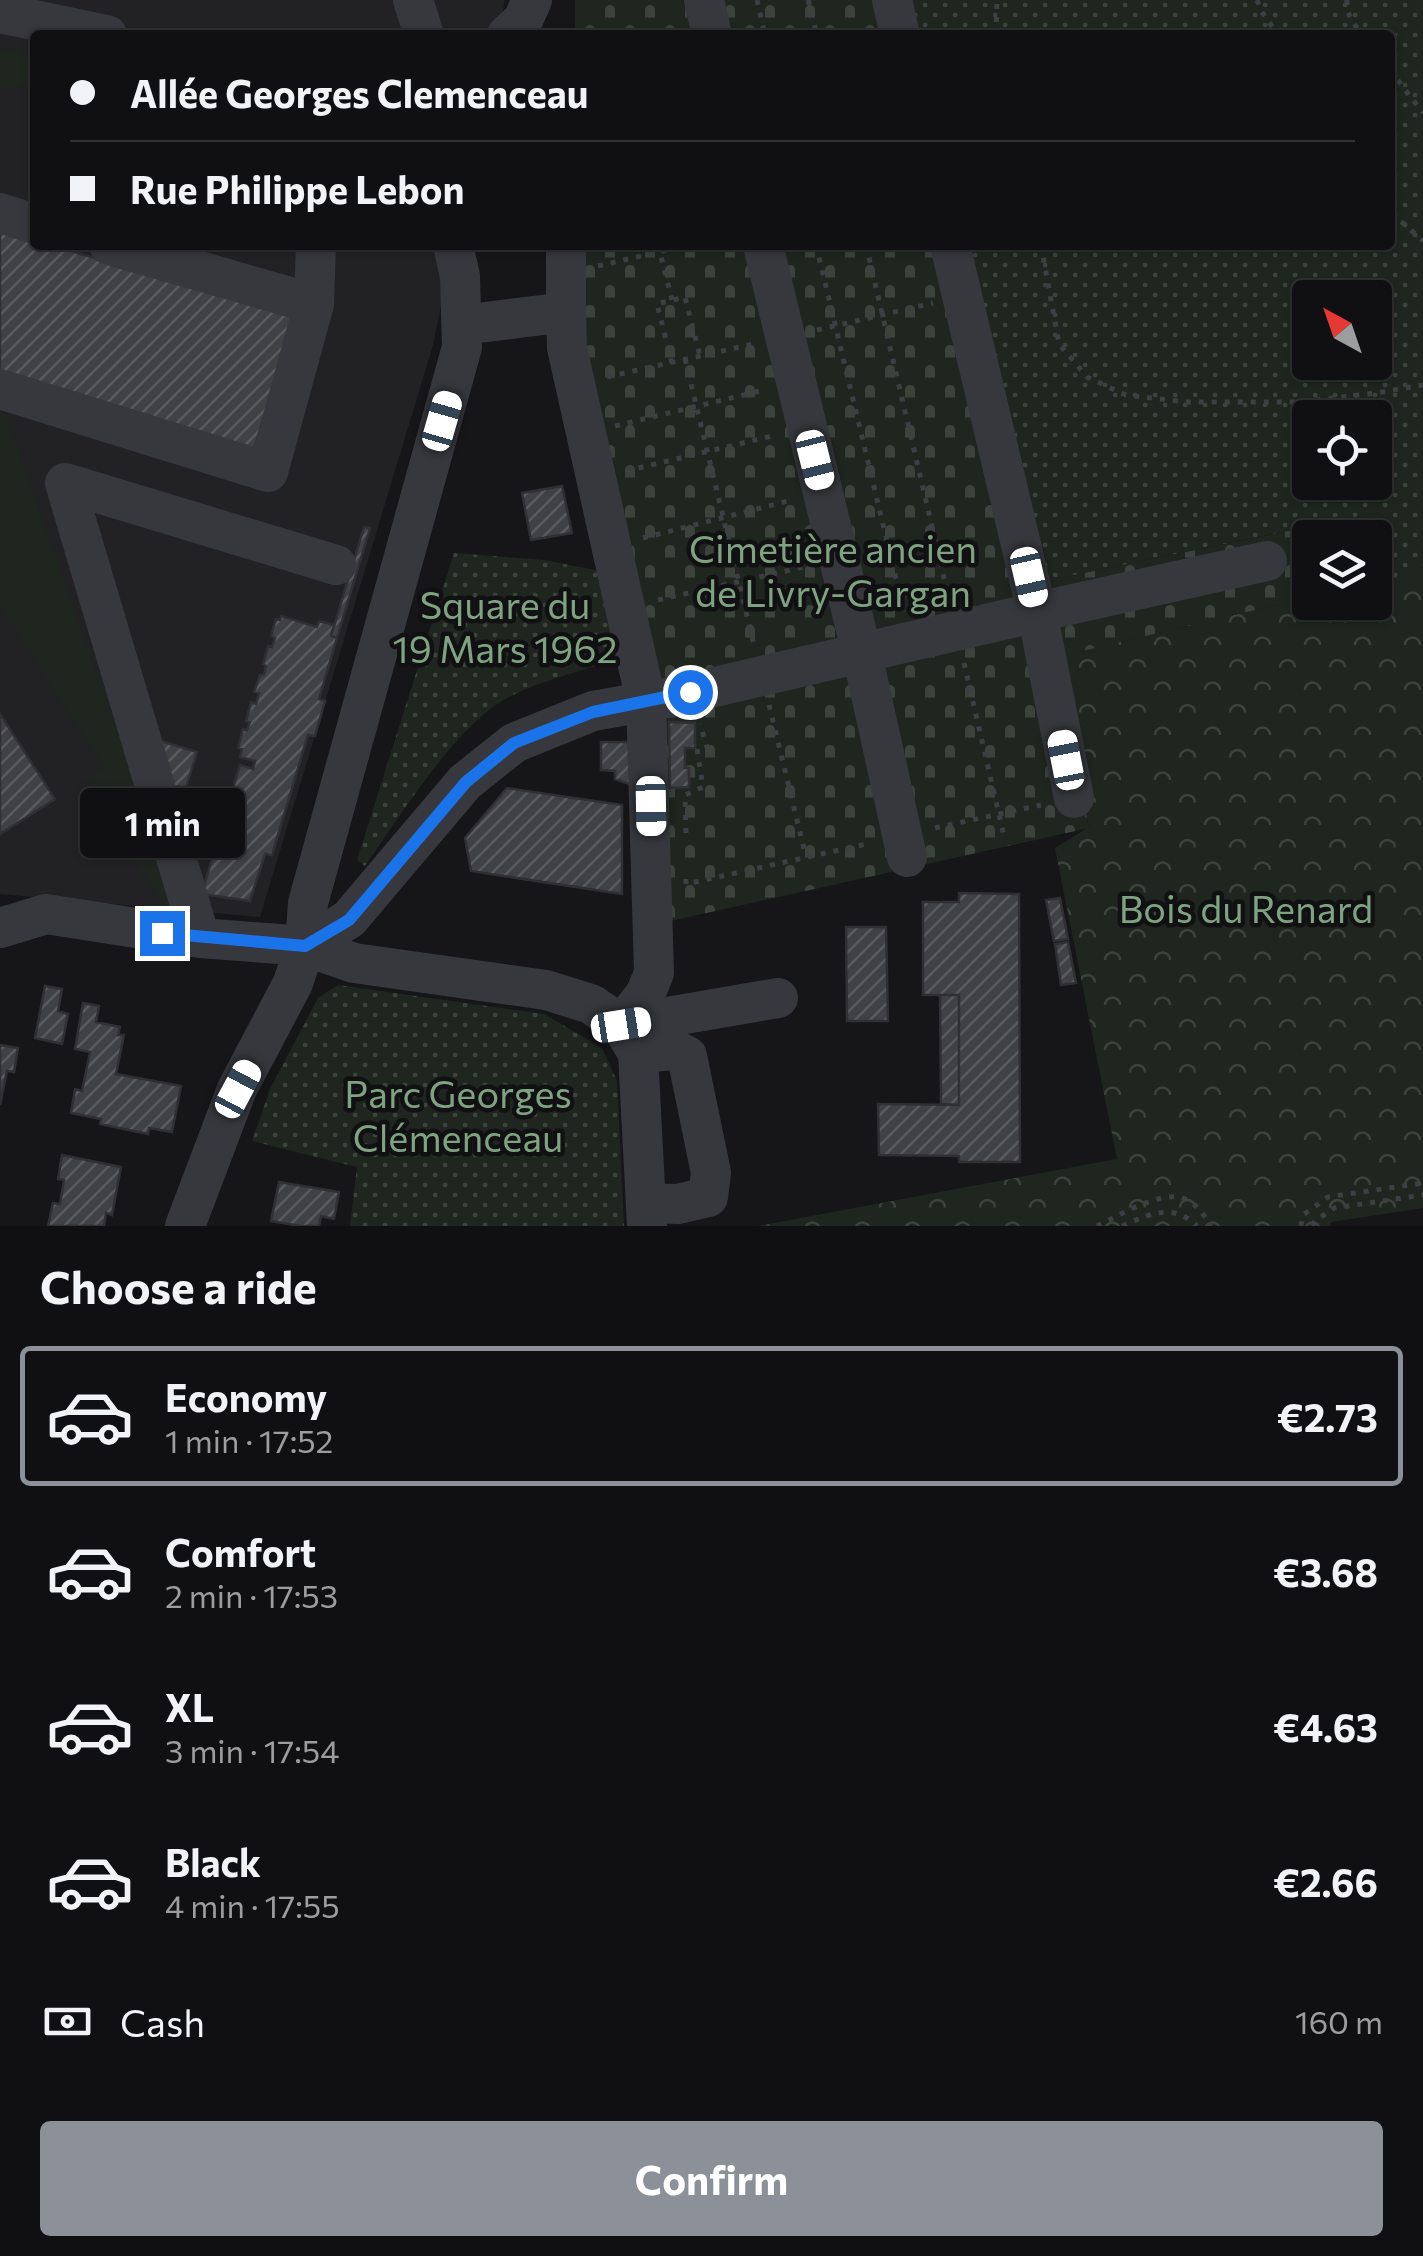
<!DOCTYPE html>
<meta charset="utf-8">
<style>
body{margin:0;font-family:Commissioner,sans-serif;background:#19191b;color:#f1f3f6;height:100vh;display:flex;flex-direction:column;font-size:38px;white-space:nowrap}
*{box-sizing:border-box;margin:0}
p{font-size:32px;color:#9c9d9f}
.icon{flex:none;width:55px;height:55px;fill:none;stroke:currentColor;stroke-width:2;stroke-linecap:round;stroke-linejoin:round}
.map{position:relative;height:1226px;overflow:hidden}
.drawer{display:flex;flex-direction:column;background:#101012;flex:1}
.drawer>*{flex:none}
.banner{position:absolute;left:30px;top:30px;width:1365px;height:220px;border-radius:10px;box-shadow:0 2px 8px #0004,0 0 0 2px #303032;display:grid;align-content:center;height:220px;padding:0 40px;background:#101012}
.needle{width:65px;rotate:320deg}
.controls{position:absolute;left:1292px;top:280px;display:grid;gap:20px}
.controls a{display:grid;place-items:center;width:100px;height:100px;border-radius:10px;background:#101012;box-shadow:0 2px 8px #0004,0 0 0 2px #303032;font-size:50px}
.end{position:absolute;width:45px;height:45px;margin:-22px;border:12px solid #1a73e8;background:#fff;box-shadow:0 0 0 5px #fff}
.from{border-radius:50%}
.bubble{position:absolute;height:70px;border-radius:10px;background:#101012;box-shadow:0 2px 8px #0004,0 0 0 2px #303032;font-size:32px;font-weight:700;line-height:70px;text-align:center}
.car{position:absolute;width:30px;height:60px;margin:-30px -15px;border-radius:12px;box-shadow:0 0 8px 2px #0007;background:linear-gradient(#fff 24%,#345 0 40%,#fff 0 76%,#345 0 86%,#fff 0)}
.banner b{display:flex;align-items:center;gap:35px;height:95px;font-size:38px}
.banner b+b{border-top:2px solid #303032}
.banner i{width:25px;height:25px;background:#f1f3f6}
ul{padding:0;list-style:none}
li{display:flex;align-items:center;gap:30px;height:140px;margin:0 20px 15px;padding:0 20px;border:5px solid transparent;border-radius:10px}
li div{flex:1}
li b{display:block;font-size:38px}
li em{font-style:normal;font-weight:700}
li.on{border-color:#8c9099}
li>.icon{width:90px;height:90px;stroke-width:1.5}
h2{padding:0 40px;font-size:45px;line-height:120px}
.pay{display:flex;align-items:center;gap:25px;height:110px;padding:0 40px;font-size:38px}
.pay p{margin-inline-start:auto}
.primary-button{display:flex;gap:20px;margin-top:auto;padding:20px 40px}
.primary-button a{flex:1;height:115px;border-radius:10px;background:#8c9099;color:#fff;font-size:40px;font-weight:700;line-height:115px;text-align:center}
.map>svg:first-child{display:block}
.built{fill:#222225}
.grass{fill:#1e261f}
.forest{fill:url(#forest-crowns)}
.cemetery{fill:url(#cemetery-stones)}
.park{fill:url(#park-dots);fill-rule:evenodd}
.building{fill:url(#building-hatch);stroke:#303034;stroke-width:2.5}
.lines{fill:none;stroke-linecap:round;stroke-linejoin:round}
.path{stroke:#3d3f44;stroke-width:5;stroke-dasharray:5 8;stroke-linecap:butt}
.minor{stroke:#37383d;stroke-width:40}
.route{stroke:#1a73e8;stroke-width:12}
.labels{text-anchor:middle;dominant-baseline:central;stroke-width:9;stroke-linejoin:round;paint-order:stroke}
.park-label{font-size:38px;fill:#7fa381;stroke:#111113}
</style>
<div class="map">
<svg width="1423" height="1226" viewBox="0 0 1423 1226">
<defs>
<pattern id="forest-crowns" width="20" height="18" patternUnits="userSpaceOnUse" patternTransform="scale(2.5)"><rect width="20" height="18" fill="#1e261f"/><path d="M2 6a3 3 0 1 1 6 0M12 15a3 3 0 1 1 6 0" fill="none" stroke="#3c433d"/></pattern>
<pattern id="cemetery-stones" width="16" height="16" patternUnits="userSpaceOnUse" patternTransform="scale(2.5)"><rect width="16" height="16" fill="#1e261f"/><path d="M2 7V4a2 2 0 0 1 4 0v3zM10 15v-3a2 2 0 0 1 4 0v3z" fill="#3c433d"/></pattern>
<pattern id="park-dots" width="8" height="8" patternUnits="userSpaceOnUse" patternTransform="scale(2.5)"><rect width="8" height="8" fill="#1e261f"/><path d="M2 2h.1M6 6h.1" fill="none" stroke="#3c433d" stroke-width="1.8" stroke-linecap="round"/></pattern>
<pattern id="building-hatch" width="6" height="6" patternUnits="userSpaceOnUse" patternTransform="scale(2.5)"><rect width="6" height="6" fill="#404145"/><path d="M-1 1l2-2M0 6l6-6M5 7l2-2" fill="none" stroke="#595a5e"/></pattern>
</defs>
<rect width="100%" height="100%" fill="#161618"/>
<!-- built -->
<path class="built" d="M0,0H505L498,35H35V245H454L433,345L260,917L0,894Z"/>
<!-- grass -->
<path class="grass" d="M0,51L35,57V71L26,87L0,88Z
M0,404L2,405L178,902L174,911L163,904L86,780L104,767L0,606Z"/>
<!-- forest -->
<path class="forest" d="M1423,567V1208L1331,1222L1330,1226H758L1117,1159L1055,848L1089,827L1052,658L1310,597V602H1375V582Z"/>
<!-- cemetery -->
<path class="cemetery" d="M575,0H904L912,35H575Z
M576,245H961L1040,582L1380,512L1393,578L1375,582V538H1310V597L1053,658L1089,828L666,922L654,682L576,330Z"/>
<!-- park -->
<path class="park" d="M904,0H1423V567L1393,578L1379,512L1040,582L961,245H1390V35H912ZM1310,298H1375V362H1310ZM1310,418H1375V482H1310Z
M454,553L544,560L605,572L625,658C586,669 545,679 509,697C457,723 399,818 365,866L357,860Z
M338,985L544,1014L602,1048L617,1081L624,1226H350L357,1167L252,1141L270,1089L318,998Z"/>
<!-- building -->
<path class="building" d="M0,230L35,240V245H51L294,317L253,453L0,378Z
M562,486L572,533L531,540L522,493Z
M364,527L370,528L337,638L331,636Z
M281,616L317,627L319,621L334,625L331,636L337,638L319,699L325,701L315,736L308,735L272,855L265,854L250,901L203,894L202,893L240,765L253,769L255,761L240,757L242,749L238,748L243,729L247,730L250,722L246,721L251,702L256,704L259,693L254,692L260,675H264L266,666L263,664L268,646L272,647L275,638L271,636L276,619L280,620Z
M0,714L55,799L0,834Z
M669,722L695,723V748H685V768H689V787L670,788Z
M151,738L197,752L186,787L167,786Z
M601,742H637L638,787L615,779V771L601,770Z
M507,788L622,805V894L471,871L465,838Z
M959,893L1019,894L1020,1162H959V1156L879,1155L878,1104L959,1105V995H923V902H959Z
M1060,898L1068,939L1054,941L1046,900Z
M846,927H886L888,1021H847Z
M1068,942L1076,983L1061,985L1055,944Z
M45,986L62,989L58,1011L68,1014L62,1044L35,1038Z
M940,995H959V1105L941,1104Z
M83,1003L99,1006L96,1022L120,1027L118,1035H124L116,1074L181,1086L172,1132L149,1128L148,1134L100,1124L101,1119L71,1113L75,1089L82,1091L90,1052L75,1049Z
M0,1045L18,1048L14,1072L7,1071L0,1105Z
M62,1155L121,1167L112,1215L106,1213L104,1226H48L53,1203L60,1204L64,1180L58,1179Z
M279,1182L339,1192L334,1219L321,1216L319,1226H300L271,1221Z"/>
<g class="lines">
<!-- path -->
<path class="path" d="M757,0L765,35
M808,0L817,35
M1257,0L1262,12L1278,35
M1347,0V11L1361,35
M996,35L997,0
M1390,70L1423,113
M1390,215L1403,223L1423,241
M658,245L672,300
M816,245L904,612
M866,245L949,599
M1041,245L1059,344L1087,377L1126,395L1187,402H1298L1376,393L1423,385
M598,266L688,245
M817,330L933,303
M685,359L754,645
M672,363L657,304L685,297L700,356
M607,377L753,344
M615,426L764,390
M626,471L776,435
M643,538L792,500
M658,600L808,566
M964,663L1004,836
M769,705L806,857
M935,828L1041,805
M686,833L685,795L703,787L697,749L707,747L700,724
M686,879V884L871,843
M1097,1226C1118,1216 1159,1191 1182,1198C1196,1202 1204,1215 1211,1226
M1122,1226C1150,1214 1172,1202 1197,1226
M1301,1226L1303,1215L1328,1197L1423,1183
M1313,1226L1314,1222L1334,1208L1423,1195"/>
<!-- minor -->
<path class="minor" d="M413,0L424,35
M704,0L712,35
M892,0L900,35
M0,13L107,35
M507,35L523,20L532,0
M0,213L35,224
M109,245L314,304
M763,245L862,654L907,857
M950,245L1037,612L1074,798
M566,312V245
M462,325L566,312L567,348L646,701L654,973L645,995L621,1025
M0,389L268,472L314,304L316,245
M0,928L46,914L200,938L305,946L354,963L546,990L591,1004L621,1025L638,1053L647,1226
M200,938L65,483L336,565
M305,946L349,919L465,782L514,743L593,711L672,697L1037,612L1267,561
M621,1025L778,998
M638,1053L675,1050L687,1056L711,1173L708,1197L678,1204L646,1203
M185,1226L237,1089L293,983L305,946L308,903L462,347L460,276L453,245"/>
</g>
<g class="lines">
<!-- route -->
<path class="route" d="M162,933L305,946L349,920L466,782L514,743L593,712L690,692"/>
</g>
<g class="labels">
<!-- park labels -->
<g class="park-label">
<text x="833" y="547">Cimetière ancien<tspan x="833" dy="44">de Livry-Gargan</tspan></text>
<text x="505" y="603">Square du<tspan x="505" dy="44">19 Mars 1962</tspan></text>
<text x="1246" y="907">Bois du Renard</text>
<text x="458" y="1092">Parc Georges<tspan x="458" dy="44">Clémenceau</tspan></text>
</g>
</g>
</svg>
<div class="controls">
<a><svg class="needle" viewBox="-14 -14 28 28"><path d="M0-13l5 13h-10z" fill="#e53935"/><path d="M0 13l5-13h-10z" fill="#9c9d9f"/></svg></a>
<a><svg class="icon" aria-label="locate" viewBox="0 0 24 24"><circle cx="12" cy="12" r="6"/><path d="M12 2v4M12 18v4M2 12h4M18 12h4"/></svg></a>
<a><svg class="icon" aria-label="layers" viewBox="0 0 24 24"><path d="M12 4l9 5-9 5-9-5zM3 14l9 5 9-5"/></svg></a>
</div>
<i class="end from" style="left:690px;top:692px"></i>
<i class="end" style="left:162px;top:933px"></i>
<div class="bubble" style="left:80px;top:788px;width:165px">1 min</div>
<i class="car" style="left:442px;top:421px;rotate:16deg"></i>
<i class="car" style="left:815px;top:460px;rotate:166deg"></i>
<i class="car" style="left:1029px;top:577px;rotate:167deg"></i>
<i class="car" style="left:1066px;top:760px;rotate:349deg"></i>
<i class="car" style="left:651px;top:806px;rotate:179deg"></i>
<i class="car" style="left:621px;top:1025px;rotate:81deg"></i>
<i class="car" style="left:238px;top:1089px;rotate:28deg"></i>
<div class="banner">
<b><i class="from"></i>Allée Georges Clemenceau</b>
<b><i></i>Rue Philippe Lebon</b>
</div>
</div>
<section class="drawer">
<h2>Choose a ride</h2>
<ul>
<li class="on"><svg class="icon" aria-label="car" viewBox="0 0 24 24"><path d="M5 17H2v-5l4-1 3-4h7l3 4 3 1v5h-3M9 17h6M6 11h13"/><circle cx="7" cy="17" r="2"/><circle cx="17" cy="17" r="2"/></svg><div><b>Economy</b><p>1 min · 17:52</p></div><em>€2.73</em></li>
<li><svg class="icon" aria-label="car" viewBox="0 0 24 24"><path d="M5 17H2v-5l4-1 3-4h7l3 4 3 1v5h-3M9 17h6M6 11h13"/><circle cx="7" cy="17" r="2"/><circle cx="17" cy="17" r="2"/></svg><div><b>Comfort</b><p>2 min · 17:53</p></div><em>€3.68</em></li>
<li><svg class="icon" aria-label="car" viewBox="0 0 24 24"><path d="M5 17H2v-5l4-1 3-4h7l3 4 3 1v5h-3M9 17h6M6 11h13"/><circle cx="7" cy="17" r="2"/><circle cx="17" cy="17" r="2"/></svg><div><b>XL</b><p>3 min · 17:54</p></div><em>€4.63</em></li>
<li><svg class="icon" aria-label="car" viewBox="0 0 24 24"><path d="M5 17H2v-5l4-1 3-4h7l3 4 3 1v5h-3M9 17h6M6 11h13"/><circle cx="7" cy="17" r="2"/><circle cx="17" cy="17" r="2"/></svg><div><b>Black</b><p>4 min · 17:55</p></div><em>€2.66</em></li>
</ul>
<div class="pay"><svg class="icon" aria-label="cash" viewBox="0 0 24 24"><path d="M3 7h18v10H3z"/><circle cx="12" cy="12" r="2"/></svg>Cash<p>160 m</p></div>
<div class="primary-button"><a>Confirm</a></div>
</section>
